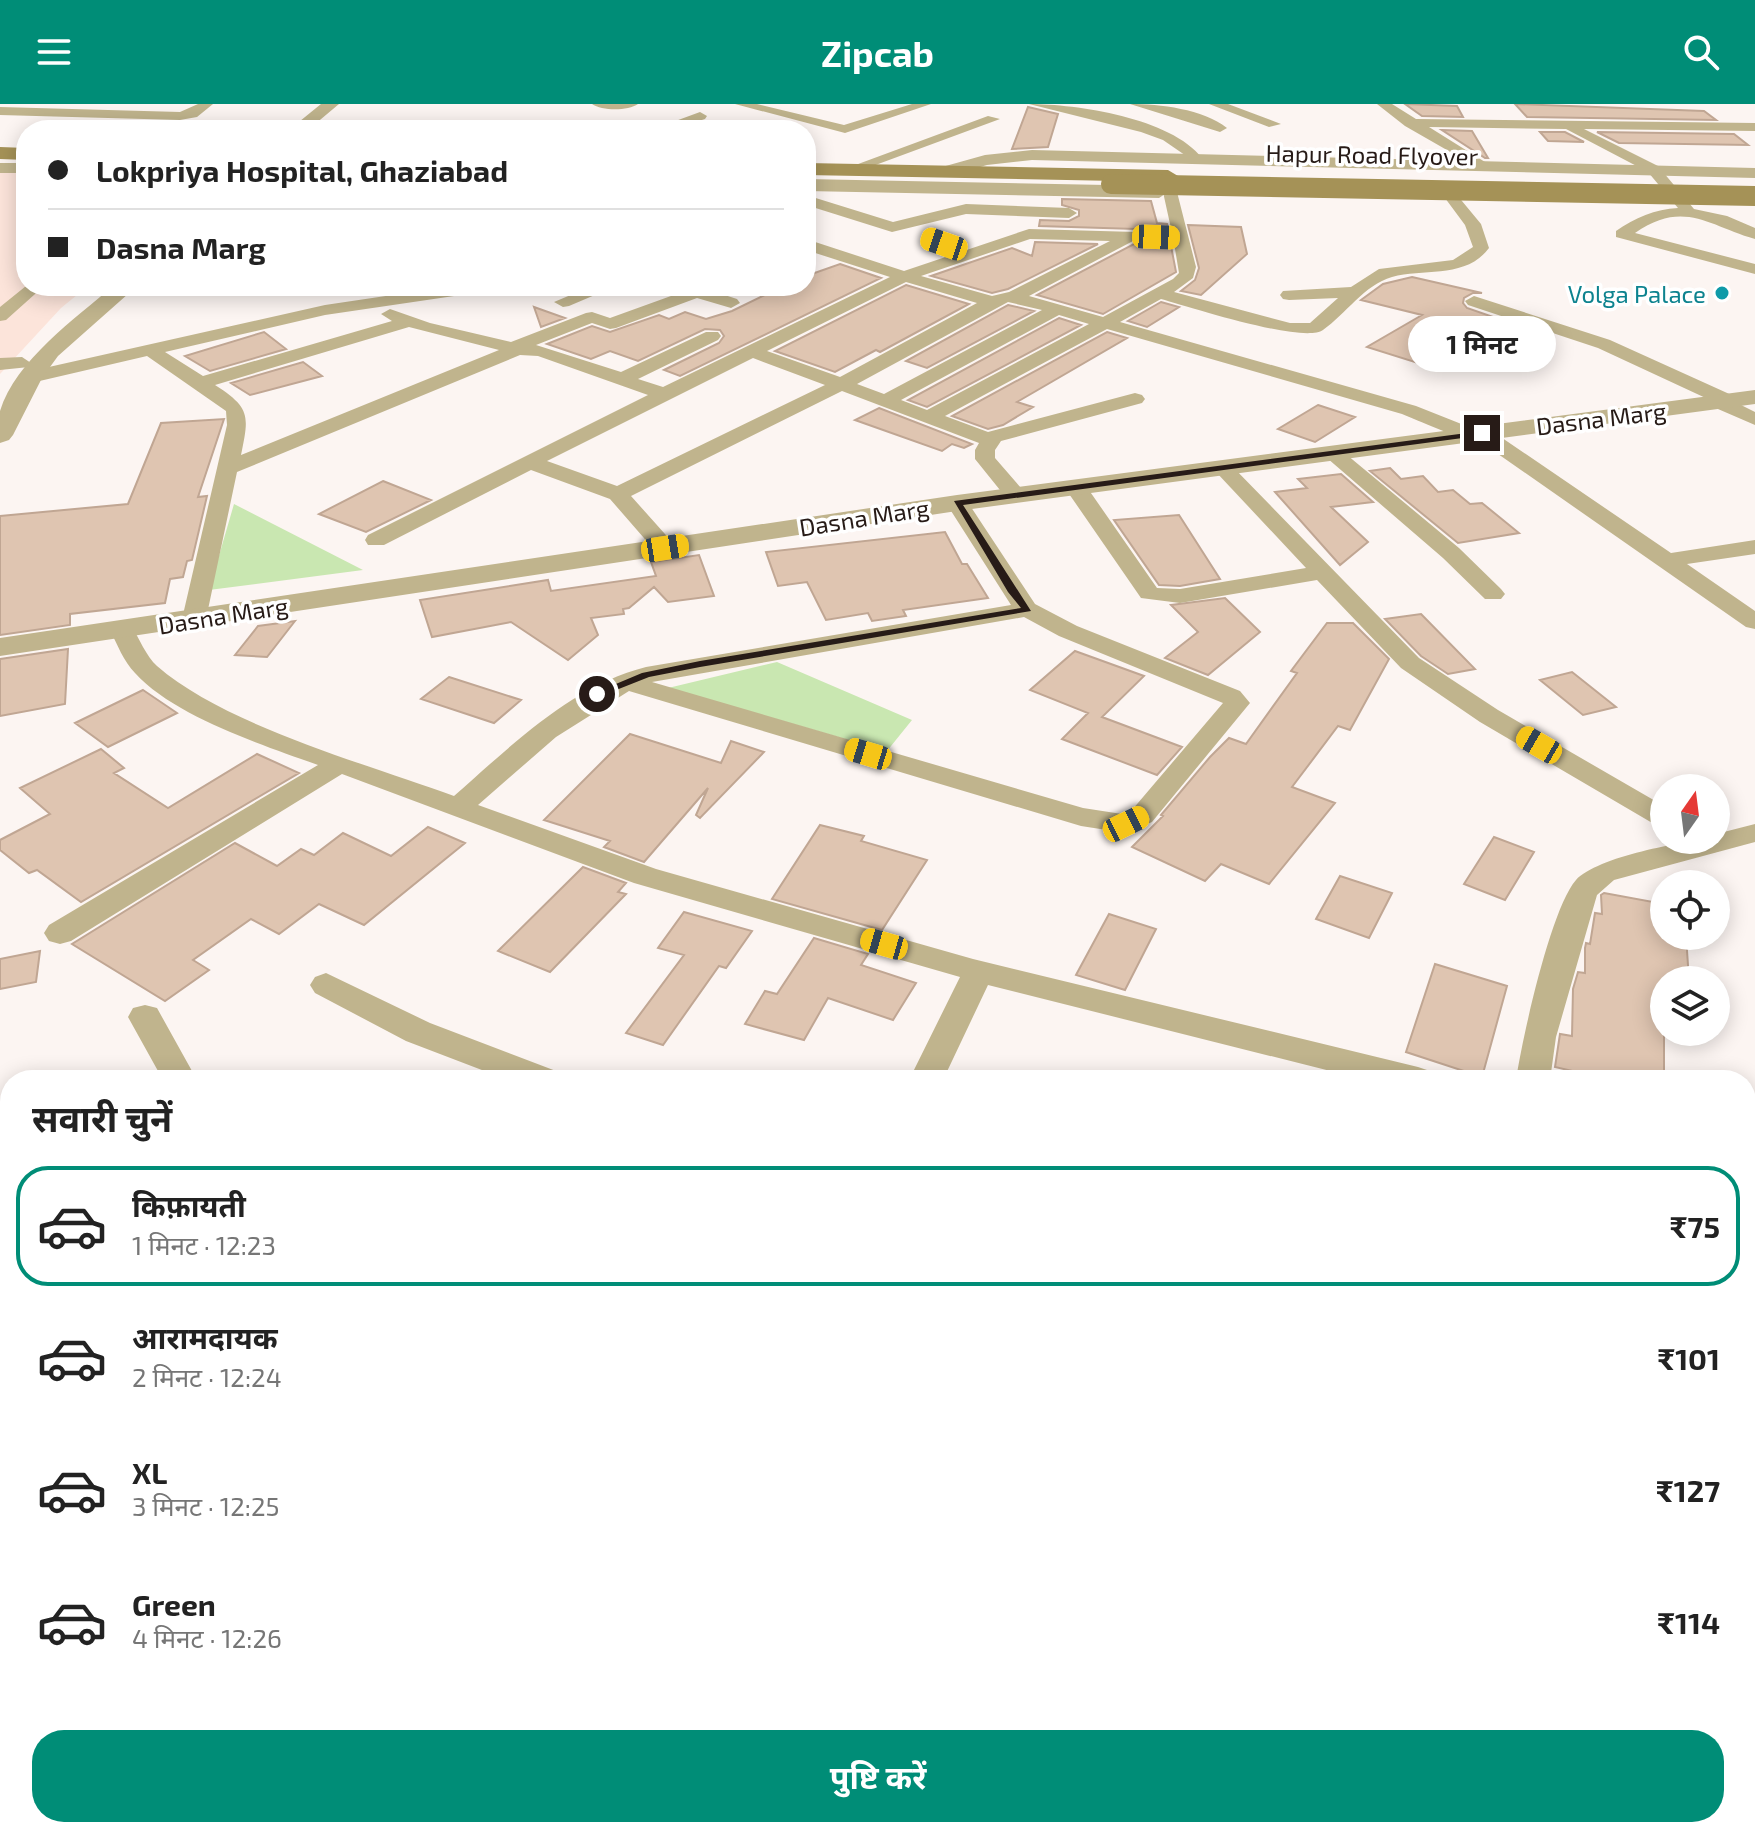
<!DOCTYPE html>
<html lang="hi">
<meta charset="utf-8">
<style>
body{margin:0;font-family:"Exo 2","Noto Sans Devanagari",sans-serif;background:#f2f2f2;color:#222;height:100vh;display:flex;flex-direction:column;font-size:30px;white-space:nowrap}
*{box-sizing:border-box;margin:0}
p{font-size:26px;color:#767676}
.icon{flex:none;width:44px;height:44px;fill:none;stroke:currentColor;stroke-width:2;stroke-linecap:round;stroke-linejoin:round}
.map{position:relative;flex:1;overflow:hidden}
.side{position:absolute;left:0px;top:966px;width:1756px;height:768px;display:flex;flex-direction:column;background:#fff;border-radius:32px 32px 0 0;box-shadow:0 4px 20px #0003}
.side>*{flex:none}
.banner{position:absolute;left:16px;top:16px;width:800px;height:176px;border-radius:32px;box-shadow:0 4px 20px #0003;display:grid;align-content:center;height:176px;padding:0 32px;background:#fff}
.needle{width:52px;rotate:14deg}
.tools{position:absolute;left:1650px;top:670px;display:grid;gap:16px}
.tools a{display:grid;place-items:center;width:80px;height:80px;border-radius:50%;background:#fff;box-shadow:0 4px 20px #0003;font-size:40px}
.end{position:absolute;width:36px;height:36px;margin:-18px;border:10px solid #271b17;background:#fff;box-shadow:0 0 0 4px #fff}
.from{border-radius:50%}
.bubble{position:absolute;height:56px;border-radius:28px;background:#fff;box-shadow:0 4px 20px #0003;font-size:26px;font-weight:700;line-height:56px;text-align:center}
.car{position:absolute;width:24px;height:48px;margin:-24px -12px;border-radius:10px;box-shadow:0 0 6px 2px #0007;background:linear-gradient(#f5c518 24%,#345 0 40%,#f5c518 0 76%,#345 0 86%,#f5c518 0)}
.banner b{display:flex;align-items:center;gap:28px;height:76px;font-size:30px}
.banner b+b{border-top:2px solid #e0e0e0}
.banner i{width:20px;height:20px;background:#222}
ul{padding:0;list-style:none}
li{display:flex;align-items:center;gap:24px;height:120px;margin:0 16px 12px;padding:0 16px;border:4px solid transparent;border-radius:32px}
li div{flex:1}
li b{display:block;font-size:30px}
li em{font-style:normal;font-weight:700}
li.current{border-color:#008d77}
li>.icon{width:72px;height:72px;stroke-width:1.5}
h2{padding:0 32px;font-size:36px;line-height:96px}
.primary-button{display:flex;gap:16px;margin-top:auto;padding:16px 32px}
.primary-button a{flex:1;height:92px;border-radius:32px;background:#008d77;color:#fff;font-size:32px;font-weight:700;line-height:92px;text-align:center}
header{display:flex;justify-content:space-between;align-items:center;height:104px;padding:0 32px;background:#008d77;color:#fff;font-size:36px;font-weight:700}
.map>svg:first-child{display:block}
.built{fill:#fce4da}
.green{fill:#c9e7b1}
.building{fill:#dfc5b1;stroke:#c0a693;stroke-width:2}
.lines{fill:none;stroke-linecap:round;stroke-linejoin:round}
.minor{fill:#c0b48d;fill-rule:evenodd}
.tertiary{fill:#c0b48d;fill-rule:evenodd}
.secondary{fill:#a59257;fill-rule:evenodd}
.secondary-bridge{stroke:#a59257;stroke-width:20}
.route{fill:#271b17}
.culture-dot{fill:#0f9aa8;stroke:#fff;stroke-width:3}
.labels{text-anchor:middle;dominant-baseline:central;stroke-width:7;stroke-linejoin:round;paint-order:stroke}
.far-street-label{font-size:24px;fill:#271b17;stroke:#fff}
.far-culture-label{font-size:24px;fill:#0d838f;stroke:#fff;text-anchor:end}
</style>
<header><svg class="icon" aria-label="menu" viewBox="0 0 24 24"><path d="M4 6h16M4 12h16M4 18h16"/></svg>Zipcab<svg class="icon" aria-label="search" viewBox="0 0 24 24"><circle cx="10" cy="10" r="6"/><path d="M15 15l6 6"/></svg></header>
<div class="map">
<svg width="1755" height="1734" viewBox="0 0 1755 1734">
<rect width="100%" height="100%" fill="#fcf5f2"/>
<!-- built -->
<path class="built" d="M0,65L26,66V182H88L61,204L0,270Z"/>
<!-- green -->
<path class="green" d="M234,400L363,466L209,486Z
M777,558L912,616L887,647L668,584Z
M1746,1229L1755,1232V1734H1688L1689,1724H1746Z
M640,1724H801L747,1734H641Z"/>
<!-- building -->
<path class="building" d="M1405,0L1457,2L1463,13L1422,12Z
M1515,0L1704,7L1716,16L1527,13Z
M1028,3L1058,10L1048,43L1012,45Z
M1442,26L1472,27L1488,54H1485Z
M1540,28H1565L1584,38L1548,37Z
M1597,28L1734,30L1748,41L1619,39Z
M1062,95L1151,97L1157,119L1167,120L1168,126L1039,122L1040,116L1069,117L1079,112V106L1062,101Z
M1188,121L1241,123L1247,150L1201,191L1181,187L1195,176L1199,164Z
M1035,138L1098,140L1008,185L992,189L931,172L1012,144L1032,152Z
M1134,140L1171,142L1176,168L1103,210L1037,191Z
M840,160L881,174L680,272L664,266L719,239L724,232L720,226L705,225L638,257L610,247L591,255L547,240L592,222L610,228L659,211L669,215L685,208L706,215L732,207L783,182H806V172Z
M1412,173L1482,189H1473L1464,194L1463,199L1467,204L1496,214L1421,260L1367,243L1422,211L1361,196L1383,180Z
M906,181L969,200L880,248L876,246L835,268L775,247Z
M1161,198L1179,203L1147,223L1128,217Z
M1008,201L1034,207L927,264L906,257Z
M534,203L565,214L541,223Z
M1059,214L1081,221L927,303L908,296Z
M264,228L286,245L210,267L185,252Z
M1107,228L1127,234L1017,298L1033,303L1003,321L988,325L952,312Z
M303,258L322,272L250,291L231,279Z
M1318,301L1355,313L1315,338L1278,325Z
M879,304L972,340L964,344L952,340L942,347L855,316Z
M224,315L198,393L207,392L192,456L187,457L183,473L170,475L165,499L70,510V521L0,531V412L128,400L161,319Z
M1390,364L1401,375L1423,372L1438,388L1453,386L1470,400L1482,399L1519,429L1458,439L1370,367Z
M1341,370L1373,398L1331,403L1368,438L1340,461L1275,388L1307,384L1298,375Z
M383,377L431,396L366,428L319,410Z
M1179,411L1220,475L1180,482L1159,481L1114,416Z
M945,428L962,460H967L988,494L903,506L906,512L872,517L868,509L826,516L807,478L778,482L766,448Z
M699,451L714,492L668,498L654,483L629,504L623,505L624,510L591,514L598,531L568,556L511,518L432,533L420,496L548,476L551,487L656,472L651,458Z
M1225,494L1260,528L1208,571L1165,554L1198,528L1171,501Z
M1421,510L1475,565L1448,570L1421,552L1385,515Z
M295,517L267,553L235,551L258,522Z
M1327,519H1353L1389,555L1350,626L1338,622L1292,683L1335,699L1269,780L1221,760L1205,777L1132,743L1163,712L1161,711L1210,653L1229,634L1246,640L1297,569L1291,567Z
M68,545L65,600L0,612V555Z
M1075,547L1144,572L1102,613L1182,643L1157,671L1062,635L1088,609L1030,586Z
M1572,568L1616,603L1583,611L1540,576Z
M449,573L521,596L494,619L421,595Z
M143,586L177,609L108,643L75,619Z
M630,630L721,659L731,637L764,648L700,714L696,711L708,684L644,758L604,743L610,737L544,716Z
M101,645L124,664L114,669L168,704L257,650L299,669L81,798L37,766L29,769L0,746V736L50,710L20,684Z
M820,721L864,732L861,737L927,756L882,826L772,795Z
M428,723L465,739L364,821L319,800L279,830L251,815L193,856L209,866L165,897L72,840L235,739L277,762L301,745L314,751L343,729L391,752Z
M1494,733L1534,748L1505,796L1464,780Z
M583,763L626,779L618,788L626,790L550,868L498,847Z
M1340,772L1392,789L1369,834L1316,815Z
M1604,789L1664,800V832H1686L1689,876H1664V976H1611L1555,963L1560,930L1572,932L1573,885L1578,868L1585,869V844L1586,839L1590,840L1595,809L1602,810L1601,791Z
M684,808L752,827L726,864L719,862L663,941L626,929L684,851L658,844Z
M1109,810L1156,825L1125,886L1076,871Z
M814,834L868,850L861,861L916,879L893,916L828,894L804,936L745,920L765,887L777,890Z
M40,847L36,878L0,885V855Z
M1435,860L1507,882L1482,973L1406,948Z"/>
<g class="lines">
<!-- minor -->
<path class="minor" d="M198,0H213L197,13L180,16L0,11V3L180,8Z
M592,0H638C628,7 602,7 592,0Z
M735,0H757L844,21L912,0H931L845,29Z
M1029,0C1077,0 1171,14 1202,54L1195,58L1163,36L1141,28Z
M1130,0C1160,0 1203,5 1227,24L1220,28Z
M1209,0H1228L1281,20L1269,23Z
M1377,0H1392L1416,15L1755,19V27L1584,25L1658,62L1694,105L1727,112L1755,124V135C1709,122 1684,95 1635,129L1755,160V170L1616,133V127C1635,114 1655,105 1678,104L1648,68L1566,25L1429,23L1485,58L1487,61L1480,65L1405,22Z
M700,8L707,12L705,15L671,26H651Z
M988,12L1000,15L862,66H852L850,63Z
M1170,84L1177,88L1196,163L1193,174L1174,188L1290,219H1310L1338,194L1289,196L1283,195L1280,191L1283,187L1351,183L1379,165L1453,156L1473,143L1465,121L1445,94L1447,91H1457L1481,120L1489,144C1466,175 1425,164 1392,173C1364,181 1346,210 1323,226C1303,240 1190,203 1161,195L1120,218L1416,302L1474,325H1489L1671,449L1755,436V450L1687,460L1755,507V525L1746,523L1478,336C1468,339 1417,316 1402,310L1107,225L945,312L988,328L1135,289L1142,291L1145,295L1142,299L1001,337L995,346V354L1027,391L1024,396H1008L975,355V346L979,339L842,287L631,392L673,439L676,444L673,449H657L610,395L531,366L384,441H368L365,436L368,431L648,291L538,252L520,251L237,368L206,515L203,520H185L182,515L227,321L226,307L147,252L31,279L22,273L31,267L325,201L453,182H496L488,187L325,211L165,248L203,272L392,217L381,210L390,205L430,219L511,238L586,209L592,208L610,214L682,188L675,182H697L737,195L740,199L731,204L697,194L616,224L610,225L592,219L536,241L621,268L706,228H718L721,232L718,236L638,275L663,283L890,173L806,146V135L904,167L1029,125L1172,129L1163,88ZM1030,135L1110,137L1009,188L992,192L921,172ZM1133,137L1174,139L1179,169L1173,175L1103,213L1029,192ZM906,178L977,199L840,273L767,247ZM1008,198L1042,206L884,290L857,280ZM1059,211L1089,220L927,306L901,296ZM409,223L499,246L241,351C249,312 251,304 215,281ZM753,254L825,281L617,382L547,357Z
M806,91L893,118L966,100L1069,104L1077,109L1069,114L966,110L892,128L806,101Z
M26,182H44L6,216L0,217V203Z
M592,182H616L569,202L563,203L554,198Z
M1474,192L1610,236L1736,293L1737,299L1755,308V321L1711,302L1710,296L1598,244L1468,201L1465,197Z
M22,253L31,259L29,263L0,266V254Z
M1334,344L1341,346L1459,444L1501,485L1505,490L1501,495H1485L1443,454L1327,354L1324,350L1327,346Z
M1223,358L1230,360L1419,554L1498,606L1664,702V723L1654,720L1480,618L1401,564L1317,476L1180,499L1141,494L1065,384L1068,379H1084L1157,484L1180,485L1306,464L1216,368L1213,364L1216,360Z
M957,392L965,394L1035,500L1077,522L1240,587L1250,599L1152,718L1126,729L1081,722L629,587L556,633L478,701L656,765L973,855L1418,963L1430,967L1435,976H1366L988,881L943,976H909L960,873L634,779L342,670L71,837L60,840L49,837L44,829L49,821L318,661C263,641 175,613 135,569C124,558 117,540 110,526L113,521H131C139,534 146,552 157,562C226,622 367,660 454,692C511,642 571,582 646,563L1011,501L946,399ZM1024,513L1059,532L1223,599L1132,706L1122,710L1083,704L652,578Z
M1755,720V738L1614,776L1597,791L1556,933L1550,976H1516C1522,935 1551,804 1576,776C1597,753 1684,736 1716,736V730Z
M326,869L430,919L556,967L561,976H508L406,937L315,889L310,881L315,873Z
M145,901L157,904L197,976H163L128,913L133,904Z
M1755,995V1023L1746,1025V997Z
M10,1085V1115L0,1116V1086Z
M10,1186V1248L0,1252V1189Z
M10,1488V1534L0,1536V1490Z
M202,1724H252L251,1734H199Z
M561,1724H611V1734H559Z
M926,1724H1040L1036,1734H921Z
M1436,1724H1486V1734H1434Z"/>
<!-- tertiary -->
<path class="tertiary" d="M321,0H339L308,26H289Z
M1032,46L1755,64V74L1032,56L987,61L948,72L939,67L942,63L985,51Z
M0,59H26V69H0Z
M806,75L1159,82L1168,88L1159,94L806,87Z
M113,182H137L58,252L42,274L13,331L9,336L0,339C0,329 0,316 0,307C16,256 75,215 113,182Z
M1755,286V300L957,407L0,552V534L957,391Z"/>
<!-- secondary -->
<path class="secondary" d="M0,43L26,44V56L0,55Z
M806,59L1168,66L1178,72L1168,78L806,71Z"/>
<!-- secondary-bridge -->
<path class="secondary-bridge" d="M1111,80L1755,92"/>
</g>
<!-- route -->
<path class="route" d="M1482,327L1485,331L963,401L1031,507L700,563L649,573L601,592L592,590L642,569L700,557L1021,504L1008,488L954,397Z"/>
<!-- markers -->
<circle class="culture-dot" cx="1722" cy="189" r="8"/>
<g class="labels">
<!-- far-street labels -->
<g class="far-street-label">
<text transform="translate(1372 50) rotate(1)">Hapur Road Flyover</text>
<text transform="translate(1601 314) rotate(-7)">Dasna Marg</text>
<text transform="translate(864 413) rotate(-9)">Dasna Marg</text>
<text transform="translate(223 511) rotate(-9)">Dasna Marg</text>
</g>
<!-- far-culture labels -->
<g class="far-culture-label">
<text x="1706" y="189">Volga Palace</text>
</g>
</g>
</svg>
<div class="tools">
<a><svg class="needle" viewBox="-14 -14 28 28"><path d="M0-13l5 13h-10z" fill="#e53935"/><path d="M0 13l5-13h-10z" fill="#767676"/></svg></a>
<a><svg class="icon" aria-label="locate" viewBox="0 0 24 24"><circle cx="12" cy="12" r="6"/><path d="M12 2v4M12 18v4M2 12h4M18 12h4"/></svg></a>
<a><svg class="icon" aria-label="layers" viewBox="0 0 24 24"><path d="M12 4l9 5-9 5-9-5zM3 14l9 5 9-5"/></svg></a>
</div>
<i class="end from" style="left:597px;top:590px"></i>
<i class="end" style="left:1482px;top:329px"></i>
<div class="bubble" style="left:1408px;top:212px;width:148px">1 मिनट</div>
<i class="car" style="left:1156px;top:133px;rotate:92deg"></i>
<i class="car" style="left:944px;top:140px;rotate:289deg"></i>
<i class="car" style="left:665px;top:444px;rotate:81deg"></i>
<i class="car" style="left:1539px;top:641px;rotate:300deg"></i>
<i class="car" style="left:868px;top:650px;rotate:287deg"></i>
<i class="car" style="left:1126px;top:720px;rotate:64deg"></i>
<i class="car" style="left:884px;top:840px;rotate:286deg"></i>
<div class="banner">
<b><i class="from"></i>Lokpriya Hospital, Ghaziabad</b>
<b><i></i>Dasna Marg</b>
</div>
<section class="side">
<h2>सवारी चुनें</h2>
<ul>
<li class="current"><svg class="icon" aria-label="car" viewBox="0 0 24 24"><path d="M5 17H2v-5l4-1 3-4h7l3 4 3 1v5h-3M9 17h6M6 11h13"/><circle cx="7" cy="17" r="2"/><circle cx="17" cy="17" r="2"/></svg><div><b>किफ़ायती</b><p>1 मिनट · 12:23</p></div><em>₹75</em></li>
<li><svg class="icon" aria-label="car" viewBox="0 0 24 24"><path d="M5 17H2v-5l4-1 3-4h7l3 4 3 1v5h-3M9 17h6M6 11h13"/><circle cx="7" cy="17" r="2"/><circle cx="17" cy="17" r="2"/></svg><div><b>आरामदायक</b><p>2 मिनट · 12:24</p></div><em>₹101</em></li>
<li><svg class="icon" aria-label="car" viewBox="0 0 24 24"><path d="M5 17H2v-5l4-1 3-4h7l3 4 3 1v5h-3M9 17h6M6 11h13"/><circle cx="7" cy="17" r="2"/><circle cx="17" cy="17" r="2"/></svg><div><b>XL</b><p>3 मिनट · 12:25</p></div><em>₹127</em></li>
<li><svg class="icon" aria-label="car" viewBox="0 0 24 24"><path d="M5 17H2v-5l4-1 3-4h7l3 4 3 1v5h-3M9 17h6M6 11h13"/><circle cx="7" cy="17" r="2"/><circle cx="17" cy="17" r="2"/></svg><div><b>Green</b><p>4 मिनट · 12:26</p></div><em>₹114</em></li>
</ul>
<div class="primary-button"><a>पुष्टि करें</a></div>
</section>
</div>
